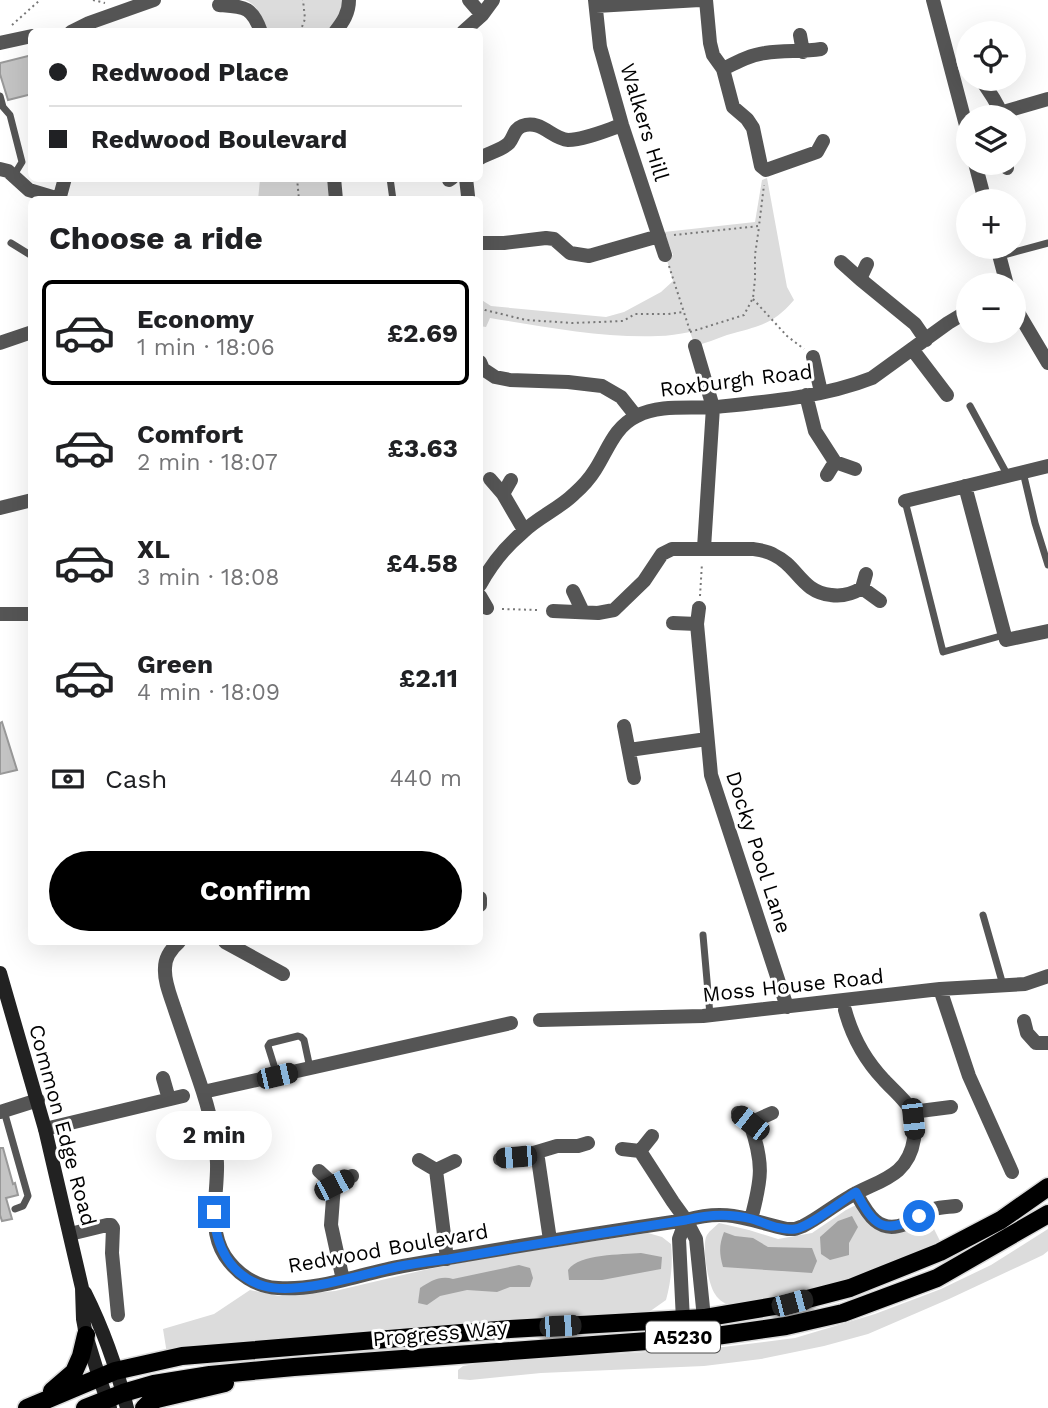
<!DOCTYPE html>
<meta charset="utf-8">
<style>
body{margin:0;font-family:"Work Sans",sans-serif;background:#f6f6f6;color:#202124;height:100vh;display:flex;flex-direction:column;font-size:26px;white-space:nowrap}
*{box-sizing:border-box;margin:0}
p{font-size:23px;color:#757577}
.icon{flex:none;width:38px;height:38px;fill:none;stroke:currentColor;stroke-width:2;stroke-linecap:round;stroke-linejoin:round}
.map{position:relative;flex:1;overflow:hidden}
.panel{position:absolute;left:28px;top:196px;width:455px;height:749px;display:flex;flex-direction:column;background:#fff;border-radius:10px;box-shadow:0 7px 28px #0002}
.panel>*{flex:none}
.banner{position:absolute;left:28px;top:28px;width:455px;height:154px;border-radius:10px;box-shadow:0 7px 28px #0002;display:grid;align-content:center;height:154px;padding:0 21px;background:#fff}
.fabs{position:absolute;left:956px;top:21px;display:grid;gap:14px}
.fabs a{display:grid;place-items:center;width:70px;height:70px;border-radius:50%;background:#fff;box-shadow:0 7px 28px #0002;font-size:35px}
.end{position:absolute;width:32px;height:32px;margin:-16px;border:9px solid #1a73e8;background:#fff;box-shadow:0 0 0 4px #fff}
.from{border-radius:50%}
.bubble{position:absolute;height:49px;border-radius:24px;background:#fff;box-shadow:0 7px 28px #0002;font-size:23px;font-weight:700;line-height:49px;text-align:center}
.car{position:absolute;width:21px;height:42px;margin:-21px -10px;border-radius:9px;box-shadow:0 0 5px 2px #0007;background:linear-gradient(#222 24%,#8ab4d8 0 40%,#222 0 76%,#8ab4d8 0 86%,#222 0)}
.banner b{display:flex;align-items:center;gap:24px;height:66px;font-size:26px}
.banner b+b{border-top:2px solid #e0e0e0}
.banner i{width:18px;height:18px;background:#202124}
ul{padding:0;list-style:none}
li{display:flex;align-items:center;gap:21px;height:105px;margin:0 14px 10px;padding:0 7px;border:4px solid transparent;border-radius:10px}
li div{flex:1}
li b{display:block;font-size:26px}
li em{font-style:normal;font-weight:700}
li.current{border-color:#000}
li>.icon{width:63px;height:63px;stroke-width:1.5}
h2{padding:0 21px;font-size:32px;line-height:84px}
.pay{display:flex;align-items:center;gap:18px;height:77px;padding:0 21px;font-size:26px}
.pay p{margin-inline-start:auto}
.button{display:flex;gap:14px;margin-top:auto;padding:14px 21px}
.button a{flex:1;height:80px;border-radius:42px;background:#000;color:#fff;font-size:28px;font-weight:700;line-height:80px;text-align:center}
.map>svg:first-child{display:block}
.green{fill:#dcdcdc}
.water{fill:#a3a3a3}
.building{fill:#c4c4c4;stroke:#999;stroke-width:2}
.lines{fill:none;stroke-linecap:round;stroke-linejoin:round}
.primary-casing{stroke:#dbdbdb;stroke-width:21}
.path{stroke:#777;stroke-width:2;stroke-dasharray:2 3.5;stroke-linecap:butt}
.service{stroke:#555;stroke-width:7}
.minor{stroke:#555;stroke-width:14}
.tertiary{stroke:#555;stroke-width:14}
.secondary{stroke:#222;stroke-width:14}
.primary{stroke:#000;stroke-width:18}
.route{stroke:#1a73e8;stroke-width:9}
.labels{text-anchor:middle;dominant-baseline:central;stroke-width:6;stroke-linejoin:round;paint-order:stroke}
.shield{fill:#fff;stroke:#4c4c4c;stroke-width:2}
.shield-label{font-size:19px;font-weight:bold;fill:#000}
.street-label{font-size:21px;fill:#000;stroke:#fff}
</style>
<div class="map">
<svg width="1048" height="1408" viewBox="0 0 1048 1408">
<rect width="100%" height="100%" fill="#fff"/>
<!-- green -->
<path class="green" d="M245,0H344L339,21L328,32L265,31C261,19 259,5 245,0Z
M767,178L787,287L794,300C772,326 757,326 727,335C716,339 706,343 695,346L690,332C679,334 668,336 658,336C602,338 545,327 490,318L486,327L480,326V299L491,306L606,317L624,312L661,292L673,281L666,257L673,255L664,232L755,222L762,180Z
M260,179H327L329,199L258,200Z
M862,1202L879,1225L926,1213L940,1241L866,1274L803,1293L733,1307C726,1304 719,1301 715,1294C708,1284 701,1245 707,1235C710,1230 715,1227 719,1223L749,1230L778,1239L812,1233L846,1210Z
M1048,1229V1251L1043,1255L949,1299L868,1334L824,1346L761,1359L704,1366L541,1373L470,1380L458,1379V1370L463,1366L491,1361L715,1348L795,1338L875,1314L941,1289L991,1265Z
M648,1233L662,1237L671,1244C673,1263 671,1282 666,1300L649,1312L550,1318L167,1354L163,1329L214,1314L250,1290L279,1296L335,1291L424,1270L490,1257Z"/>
<!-- water -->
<path class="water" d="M852,1216L858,1227L849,1243V1255L830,1260L821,1254L820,1237L838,1221Z
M724,1232L735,1236L753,1238L768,1247L812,1248L817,1261L812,1273L723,1267C719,1253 719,1245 724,1232Z
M641,1253L662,1257L661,1269L602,1280H569L568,1270C580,1253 621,1255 641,1253Z
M519,1265L530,1268L533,1278L530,1287H510L497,1292L467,1290L440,1296L427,1305L418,1303L420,1288C430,1281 441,1275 453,1279Z"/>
<!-- building -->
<path class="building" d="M32,55V94L8,100L0,74V63Z
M2,722L17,770L0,774V723Z
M0,1148H3L13,1184L15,1183L18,1195L6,1198L12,1219L2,1221L0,1215Z"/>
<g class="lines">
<!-- primary casing -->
<g class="primary-casing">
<path id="primary" d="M52,1391L74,1372L81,1356L86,1335
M27,1408L115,1371L182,1356L510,1329L704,1318L792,1303L850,1288L940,1252L1001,1220L1048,1187
M85,1408L123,1393L154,1384L210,1375L294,1367L716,1336L786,1326L843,1313L937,1278L1048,1214
M144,1408L149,1403L157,1399L225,1383"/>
</g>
<!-- path -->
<path class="path" d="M93,0L105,3
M12,25L40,0
M300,32L305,19L303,0
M297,178L299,200
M674,235L759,226L764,185
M669,266L690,331
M753,299L787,336L804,349
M480,307L485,310L526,320L573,323L623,321L635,314H668L684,312
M690,332L744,315L753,298L755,279V255L759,227
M700,596L702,563
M502,609L538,610"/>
<!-- service -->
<path class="service" d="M0,96L3,107L10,115L22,162L14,175
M390,178L393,200
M11,243L32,256
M1000,256L1048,243
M970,406L1008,476
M1023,472L1035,523L1048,565
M905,501L943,652L1004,635
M983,915L1003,985
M703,935L710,1015
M277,1075L268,1046L270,1043L298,1036L301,1037L304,1040L310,1068
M4,1111L28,1196L23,1206L15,1209"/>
<!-- minor -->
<path class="minor" d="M469,0L482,15
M595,0L600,47L622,125L665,255
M706,0L710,43L713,55L723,69L733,107L747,119L753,128L761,166L766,170L817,152L823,141
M219,5C244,7 252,6 261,32
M596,6L700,0
M335,32C343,22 349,13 349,0
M463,32L482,15L493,0
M800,35L803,52
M723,69C737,62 750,55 765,53C784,50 802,52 821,49
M981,79C988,91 999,103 1002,117
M986,117L1048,99
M480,158C488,153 502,150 509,143C514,137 514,129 522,126C541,119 552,139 568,140C584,140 607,130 622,125
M1003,163L1007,168
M0,169L8,171L29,190L59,199
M334,178L336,200
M466,178L468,196
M449,180L452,178
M59,200L65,178
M480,243H504L546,238L554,239L570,253L589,256L659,236
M841,262L860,279
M867,264L860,279L915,324L926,340
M0,343L32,332
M695,346L713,407L704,548
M912,349L947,395
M813,357L821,392
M480,362L483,369L495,377L510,380L568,382L602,386L621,397L636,416
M806,395L815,431L835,462L827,475
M835,462L855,469
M490,479L503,494L524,530
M965,486L1006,640L1048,631
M503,494L511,480
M905,501L1048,466
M0,508L32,500
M480,585C491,565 505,547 523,532C538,517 559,509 574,494C582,487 590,478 595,470C608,450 614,427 637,416C660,404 690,409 715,407C766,402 824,397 872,378L948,323L968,311
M862,588L880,601
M573,591L583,612
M480,596L487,608
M699,608L697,624L711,775L787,1007
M553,611L598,613L614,610L644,581L662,554L672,549H753C760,550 768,551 774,555C798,566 801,592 831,595C843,597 852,594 862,588L866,574
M0,614H32
M673,623L697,624
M624,726L634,778
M629,750L707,739
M480,898V905
M179,942C171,949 165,957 165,968C164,982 171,997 175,1010C183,1033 191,1057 199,1080C208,1106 216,1135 217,1163C218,1194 207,1228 225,1256C237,1274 256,1287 278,1288C320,1291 362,1273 403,1266C497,1249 592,1234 686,1220C729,1208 746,1220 787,1229H795L803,1226C819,1218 833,1206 849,1197C878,1180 908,1178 914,1139C915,1132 915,1120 912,1113C908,1102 892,1089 884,1080C865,1060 852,1036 845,1010
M225,942L283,974
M940,989L969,1076L1012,1172
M540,1020L703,1016L940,989L1025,984L1048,976
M1024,1021L1027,1033L1036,1043H1048
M163,1078L169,1099
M203,1092L511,1023
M0,1112L38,1100
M912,1112L951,1107
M738,1113L750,1123
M45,1129L183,1096
M652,1136L640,1151L673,1202L686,1220L696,1239L704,1318
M622,1149L640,1151
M537,1152L550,1240
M500,1159L527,1155L557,1146H578L588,1143
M419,1160L436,1170
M319,1171L334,1185L331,1225L343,1280
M334,1185L352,1176
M856,1193C867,1213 878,1235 905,1224C915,1219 924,1212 934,1209C941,1207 949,1207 956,1206
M751,1219C762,1178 764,1164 750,1123L772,1113
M70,1234L107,1225H111L113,1228L112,1253L118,1315
M447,1259L436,1170L455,1161
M683,1320L679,1239L686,1220"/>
<!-- tertiary -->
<path class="tertiary" d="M933,0L968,133
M71,32L89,23L154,0
M0,43L32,36
M975,163L985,201
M997,247L1007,285
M1013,304L1048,363"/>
<!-- secondary -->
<path class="secondary" d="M0,973L45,1129L82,1288L83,1319L86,1335L99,1377L110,1408
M85,1293C103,1329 117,1369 127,1408"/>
<!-- primary -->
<use href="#primary" class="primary"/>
</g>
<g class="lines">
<!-- route -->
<path class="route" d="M214,1212C215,1246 230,1276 264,1286C300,1296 364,1273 401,1266C417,1263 433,1261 449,1259C528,1245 607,1232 686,1220C709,1214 729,1213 752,1219C765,1223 781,1231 795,1229C810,1227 841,1201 856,1192C874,1226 883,1236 919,1216"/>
</g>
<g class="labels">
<!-- shield labels -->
<rect class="shield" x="646" y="1321.5" width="74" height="31" rx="5"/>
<g class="shield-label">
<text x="683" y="1337">A5230</text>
</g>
<!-- street labels -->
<g class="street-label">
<text transform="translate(645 122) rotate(73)">Walkers Hill</text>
<text transform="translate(736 380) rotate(-7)">Roxburgh Road</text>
<text transform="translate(759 852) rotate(72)">Docky Pool Lane</text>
<text transform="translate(793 985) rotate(-6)">Moss House Road</text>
<text transform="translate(63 1125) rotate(75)">Common Edge Road</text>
<text transform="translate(388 1248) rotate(-10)">Redwood Boulevard</text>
<text transform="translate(440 1333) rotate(-5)">Progress Way</text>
</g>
</g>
</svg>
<div class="fabs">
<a><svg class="icon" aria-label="locate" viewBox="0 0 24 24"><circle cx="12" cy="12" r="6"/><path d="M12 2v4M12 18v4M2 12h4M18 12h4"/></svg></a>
<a><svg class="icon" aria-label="layers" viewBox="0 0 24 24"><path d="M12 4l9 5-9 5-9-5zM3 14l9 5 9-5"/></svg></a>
<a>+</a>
<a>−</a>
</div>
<i class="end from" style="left:919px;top:1216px"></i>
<i class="end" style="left:214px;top:1212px"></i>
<div class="bubble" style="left:156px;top:1111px;width:116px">2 min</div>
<i class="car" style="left:277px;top:1076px;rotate:77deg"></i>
<i class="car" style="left:913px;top:1119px;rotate:174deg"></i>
<i class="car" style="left:750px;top:1123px;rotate:308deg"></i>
<i class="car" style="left:516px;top:1157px;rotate:265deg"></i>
<i class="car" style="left:334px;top:1185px;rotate:63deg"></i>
<i class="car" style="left:792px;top:1303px;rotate:75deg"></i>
<i class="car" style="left:560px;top:1326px;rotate:87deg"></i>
<div class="banner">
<b><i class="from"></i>Redwood Place</b>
<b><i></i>Redwood Boulevard</b>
</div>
<section class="panel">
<h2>Choose a ride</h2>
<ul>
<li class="current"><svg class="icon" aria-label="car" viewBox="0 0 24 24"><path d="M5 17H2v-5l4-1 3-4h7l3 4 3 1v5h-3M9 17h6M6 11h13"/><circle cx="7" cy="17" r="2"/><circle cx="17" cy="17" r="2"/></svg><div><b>Economy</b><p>1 min · 18:06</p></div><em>£2.69</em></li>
<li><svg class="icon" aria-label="car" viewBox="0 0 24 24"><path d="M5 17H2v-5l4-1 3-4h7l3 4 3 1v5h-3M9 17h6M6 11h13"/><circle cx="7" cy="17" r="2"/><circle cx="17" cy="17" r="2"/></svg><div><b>Comfort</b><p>2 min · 18:07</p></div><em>£3.63</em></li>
<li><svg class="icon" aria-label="car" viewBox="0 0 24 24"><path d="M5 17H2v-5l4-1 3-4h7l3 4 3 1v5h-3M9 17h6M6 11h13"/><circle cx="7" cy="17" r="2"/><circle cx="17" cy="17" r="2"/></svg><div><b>XL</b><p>3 min · 18:08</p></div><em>£4.58</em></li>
<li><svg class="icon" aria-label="car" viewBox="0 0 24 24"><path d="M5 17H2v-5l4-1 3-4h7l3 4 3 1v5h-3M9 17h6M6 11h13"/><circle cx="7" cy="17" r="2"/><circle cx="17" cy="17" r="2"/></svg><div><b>Green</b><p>4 min · 18:09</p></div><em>£2.11</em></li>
</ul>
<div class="pay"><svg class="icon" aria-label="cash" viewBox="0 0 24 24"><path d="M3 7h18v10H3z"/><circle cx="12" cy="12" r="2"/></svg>Cash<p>440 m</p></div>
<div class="button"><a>Confirm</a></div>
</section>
</div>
